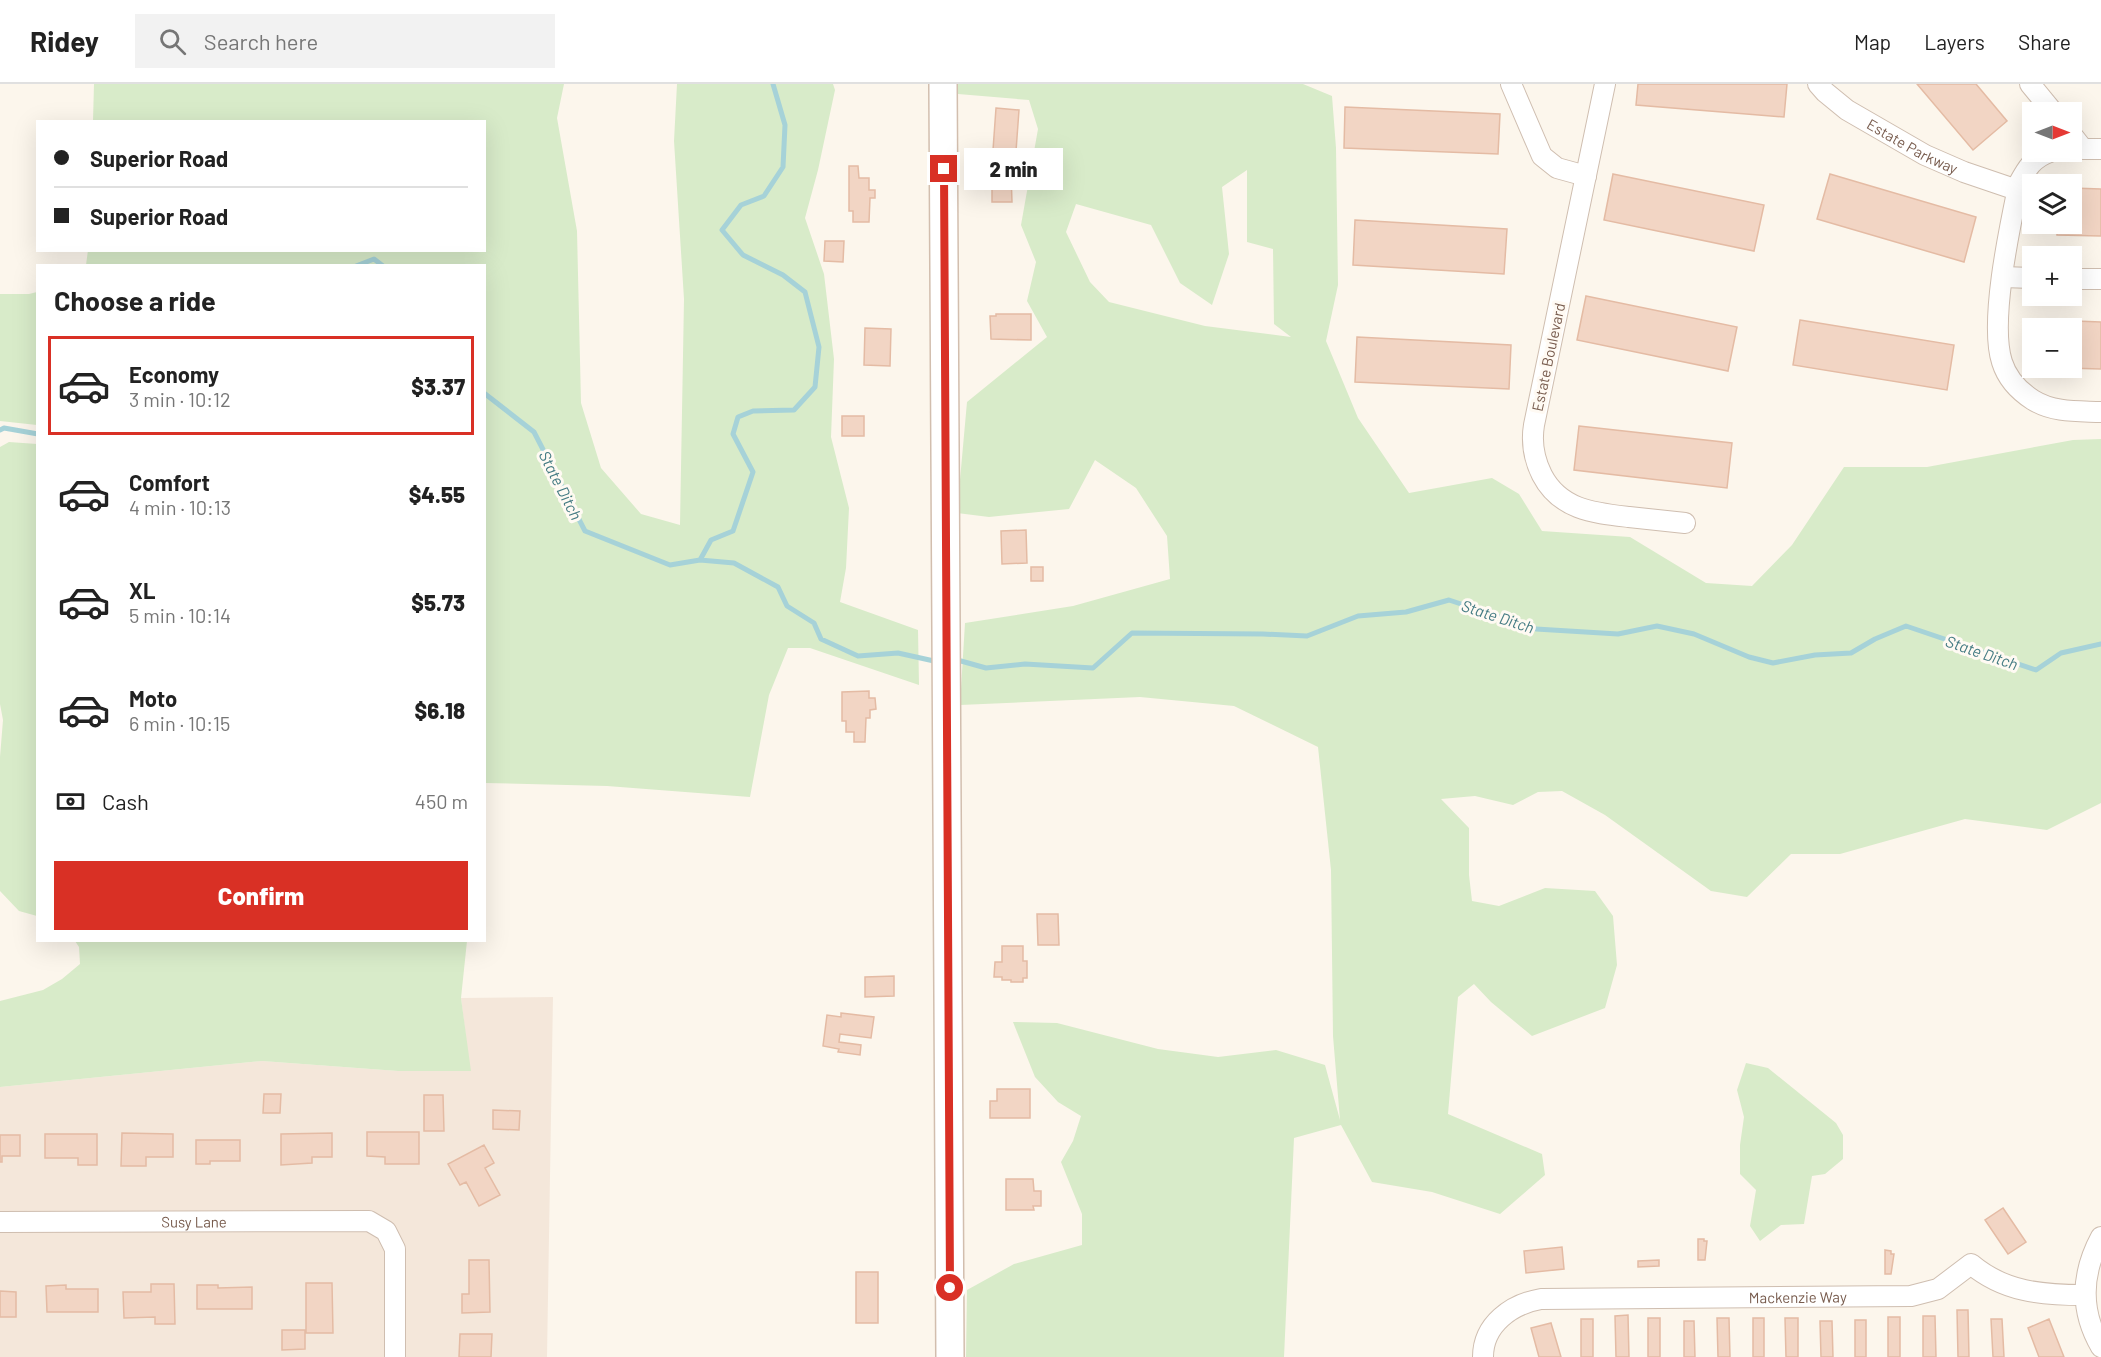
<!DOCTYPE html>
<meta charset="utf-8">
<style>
body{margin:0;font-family:Barlow,sans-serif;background:#f2f2f2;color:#222;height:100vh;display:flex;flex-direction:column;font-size:22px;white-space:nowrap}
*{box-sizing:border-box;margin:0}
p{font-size:20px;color:#767676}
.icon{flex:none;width:33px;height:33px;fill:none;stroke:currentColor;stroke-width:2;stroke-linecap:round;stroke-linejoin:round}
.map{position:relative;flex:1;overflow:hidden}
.side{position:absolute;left:36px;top:180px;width:450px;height:678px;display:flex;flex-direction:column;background:#fff;border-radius:0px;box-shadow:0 6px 24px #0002}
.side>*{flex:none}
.guide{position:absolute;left:36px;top:36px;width:450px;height:132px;border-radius:0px;box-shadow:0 6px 24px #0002;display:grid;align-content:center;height:132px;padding:0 18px;background:#fff}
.needle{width:39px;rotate:90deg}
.buttons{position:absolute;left:2022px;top:18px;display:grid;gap:12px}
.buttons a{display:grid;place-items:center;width:60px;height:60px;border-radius:0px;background:#fff;box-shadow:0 6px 24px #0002;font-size:30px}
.end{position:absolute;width:27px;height:27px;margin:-14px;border:8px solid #d93025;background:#fff;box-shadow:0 0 0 3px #fff}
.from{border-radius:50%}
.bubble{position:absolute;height:42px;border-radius:0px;background:#fff;box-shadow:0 6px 24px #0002;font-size:20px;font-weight:800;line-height:42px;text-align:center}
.guide b{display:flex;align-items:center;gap:21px;height:57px;font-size:22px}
.guide b+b{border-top:2px solid #e0e0e0}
.guide i{width:15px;height:15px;background:#222}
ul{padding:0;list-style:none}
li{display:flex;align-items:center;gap:18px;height:99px;margin:0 12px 9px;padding:0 6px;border:3px solid transparent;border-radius:0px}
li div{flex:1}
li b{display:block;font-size:22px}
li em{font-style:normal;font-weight:800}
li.on{border-color:#d93025}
li>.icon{width:54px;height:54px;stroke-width:1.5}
h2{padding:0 18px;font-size:27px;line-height:72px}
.pay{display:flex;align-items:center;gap:15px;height:66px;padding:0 18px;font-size:22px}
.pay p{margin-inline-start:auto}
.button{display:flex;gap:12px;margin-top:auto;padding:12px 18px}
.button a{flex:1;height:69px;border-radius:0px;background:#d93025;color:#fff;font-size:24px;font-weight:800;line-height:69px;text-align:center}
header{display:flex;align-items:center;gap:36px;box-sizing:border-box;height:84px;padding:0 30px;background:#fff;border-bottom:2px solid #e0e0e0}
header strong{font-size:28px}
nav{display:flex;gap:33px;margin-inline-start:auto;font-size:21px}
.search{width:420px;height:54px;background:#f2f2f2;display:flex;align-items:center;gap:15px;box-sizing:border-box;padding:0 21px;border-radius:0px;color:#767676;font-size:22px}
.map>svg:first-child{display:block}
.residential{fill:#f4e7da}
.green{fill:#d8ebc9;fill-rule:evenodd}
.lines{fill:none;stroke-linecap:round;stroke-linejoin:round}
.stream{stroke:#a6d2d8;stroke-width:5}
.building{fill:#f2d5c4;stroke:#e4bba4;stroke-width:1.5}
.street-casing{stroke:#cfbeb0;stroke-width:22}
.secondary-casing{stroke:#d2beae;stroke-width:30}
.street{stroke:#fff;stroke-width:20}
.secondary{stroke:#fff;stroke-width:27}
.route{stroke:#d93025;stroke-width:8}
.labels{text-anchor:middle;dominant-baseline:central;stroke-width:6;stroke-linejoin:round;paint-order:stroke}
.street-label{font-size:15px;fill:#785c4e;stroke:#fffaf3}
.water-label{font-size:16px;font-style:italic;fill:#447b83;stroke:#fffaf3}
</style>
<header>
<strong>Ridey</strong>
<div class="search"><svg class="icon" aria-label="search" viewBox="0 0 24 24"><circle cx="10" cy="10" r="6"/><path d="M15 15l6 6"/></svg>Search here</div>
<nav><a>Map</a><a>Layers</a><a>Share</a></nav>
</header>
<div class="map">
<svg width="2101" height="1273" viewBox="0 0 2101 1273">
<rect width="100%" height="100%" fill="#fcf6ec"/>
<!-- residential -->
<path class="residential" d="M553,913L547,1273H0V1003L262,977L398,987H470L461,914Z"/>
<!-- green -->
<path class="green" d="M94,0H564L557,34L577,147L581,319L601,384L641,430L680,441L684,215L674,57L677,0H833L835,6L818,86L805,134L824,190L834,275L831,353L849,424L846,484L840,518L918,546L919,601L810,564H788L769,611L750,713L607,702L485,699L484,182L86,181L88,166H484V38L93,37Z
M957,0H1303L1332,12L1336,64L1338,201L1326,257L1358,334L1409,409L1492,394L1519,410L1542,447L1630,453L1706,499L1752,502L1792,461L1844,383H1927L2073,356L2101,355V719L2047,746L1965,735L1840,770H1791L1747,813L1711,807L1605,731L1562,707L1538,708L1513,721L1475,712L1441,715L1469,744V791L1472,817L1499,822L1545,804L1595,807L1613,832L1617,881L1605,924L1532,952L1491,918L1474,900L1458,913L1448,1030L1542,1070L1545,1091L1500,1130L1432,1108L1372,1098L1341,1041L1294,1054L1284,1273H966L967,1206L1014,1180L1082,1161V1130L1061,1078L1073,1057L1081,1032L1058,1018L1035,993L1013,938L1057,939L1158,965L1218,973L1276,966L1325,981L1340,1036L1333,952L1331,786L1318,663L1234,622L1140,613L960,621L965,539L1073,522L1170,495L1167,452L1136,404L1095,376L1069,425L989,433L957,429L967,318L1047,253L1027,217L1036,178L1021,141L1038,45L1029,16L958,10ZM1247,86V158L1273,165L1274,240L1291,253L1205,242L1109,218L1090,198L1066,148L1076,120L1151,141L1180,199L1212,221L1229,170L1222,103Z
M37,208V341L0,337V210H29Z
M9,358L37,360V832L19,827L0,807V673L3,636L0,620V363Z
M75,857H467L461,914L471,987H398L262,977L0,1003V917L43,906L62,895L80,880L79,863Z
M1746,979L1768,984L1836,1039L1843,1051V1075L1825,1090L1812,1092L1804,1140L1781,1141L1760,1157L1750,1142L1756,1106L1740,1090V1061L1744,1033L1737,1006Z"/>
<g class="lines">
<!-- stream -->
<path class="stream" d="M356,182L374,175L383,182
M484,309L534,348L585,447L670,481L700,476L734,479L778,503L787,522L814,539L821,555L858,572L898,569L934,577
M0,346L4,344L38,350
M700,476L711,456L733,447L753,388L733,350L738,333L753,327L794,326L815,303L819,263L805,208L783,191L743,171L722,146L741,121L764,112L783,83L785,41L773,0
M961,577L986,584L1025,580L1093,584L1132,549L1263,550L1307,552L1358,532L1406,528L1449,516L1536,545L1618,550L1657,542L1694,550L1749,573L1773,579L1815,571L1851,569L1875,555L1906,542L2036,586L2061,569L2101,560"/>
</g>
<!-- building -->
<path class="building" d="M1638,0H1787L1784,33L1636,21Z
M1917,0H1976L2007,37L1973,66Z
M1345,23L1500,30L1498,70L1344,64Z
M996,24L1019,26L1016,67L993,66Z
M849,82H858L859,94H869V106H875V114H870L869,138H853V127H849Z
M1011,89L1012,118H992V90Z
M1613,90L1764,121L1754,167L1604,136Z
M1830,90L1976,133L1964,178L1817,135Z
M2072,104L2101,105V152L2057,151V140H2072Z
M1355,136L1507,145L1504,190L1353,181Z
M825,157H844L843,178L824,177Z
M1586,212L1737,243L1728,287L1577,256Z
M996,230H1031V256L991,255L990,232H996Z
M1800,236L1954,261L1947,306L1793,281Z
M2050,236L2101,238V285L2065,284H2072V244H2050Z
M865,244L891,245L890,282L864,281Z
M1357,253L1511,261L1509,305L1355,298Z
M842,332H864V352H842Z
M1579,342L1732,359L1727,404L1574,386Z
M1026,446L1027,479L1002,480L1001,447Z
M1031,483H1043V497H1031Z
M869,607V614H875L876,625L870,626V634H866L865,658H854V648H846V637H842V608Z
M1037,830H1058L1059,861H1038Z
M1002,862H1023V877H1027V894H1023V898H1011V896H1002V893H994L995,878H1002Z
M894,892V912L865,913V893Z
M841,929L874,933L871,954L840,950L839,958L861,961L860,971L838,968L839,965L823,962L827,931L841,933Z
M997,1005H1030V1034H990V1017H997Z
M264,1010H281L280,1029H263Z
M424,1011H443L444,1047H424Z
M493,1026L520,1027L519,1046L493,1045Z
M367,1048H419V1080H385V1073L367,1072Z
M122,1049L173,1050V1073H146V1082H121Z
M332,1049V1073H312V1079L281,1081V1050Z
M45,1050H97V1081H78V1074H45Z
M0,1051H20V1072H2V1078H0Z
M196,1056H240V1077H210V1080H196Z
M484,1061L494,1079L485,1084L500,1111L479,1122L466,1098L460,1101L448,1080Z
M1006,1095H1033L1034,1107H1041V1122H1033L1034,1126H1006Z
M2003,1124L2026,1158L2008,1170L1985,1136Z
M1698,1155H1704V1157H1707L1705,1176H1698Z
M1562,1163L1564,1185L1526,1189L1524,1167Z
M1885,1166L1891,1167V1170H1894L1891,1190H1885Z
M469,1176H489L490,1228L462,1229V1210H469Z
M1659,1176V1182L1638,1183V1177Z
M856,1188H878V1239H856Z
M306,1199H332L333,1249H306Z
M151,1200H174L175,1240H155V1233L124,1234L123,1208H151Z
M66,1201V1205H98V1228H47L46,1202Z
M197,1201H218V1204L252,1203V1225H197Z
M0,1207L16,1208V1233H0Z
M1957,1226H1968L1969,1273H1958Z
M1628,1231L1629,1273H1616L1615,1232Z
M1923,1232H1935L1936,1273H1923Z
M1888,1233H1900V1273H1888Z
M1648,1234H1660V1273H1648Z
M1717,1234H1729L1730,1273H1718Z
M1753,1234H1764V1273H1753Z
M1785,1234H1798V1273H1786Z
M1581,1235H1593V1273H1581Z
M1991,1235H2002L2004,1273H1993Z
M2049,1235L2064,1273H2039L2028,1244Z
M1855,1236H1866V1273H1855Z
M1684,1237H1694L1695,1273H1684Z
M1820,1237H1832L1833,1273H1821Z
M1551,1239L1561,1273H1539L1531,1244Z
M282,1246H305V1265L282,1266Z
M460,1250H492L491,1273H459Z"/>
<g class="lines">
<!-- street casing -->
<g class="street-casing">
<g id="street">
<path d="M1511,0L1542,72L1557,84L1586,92"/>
<path d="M1605,0L1534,341C1531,359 1534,375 1542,391C1560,426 1594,429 1629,433C1648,435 1666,437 1685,439"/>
<path id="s1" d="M1818,0L1825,8L1847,26L1925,71L1964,88L2017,106"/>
<path d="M2030,0L2053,28"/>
<path d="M2072,51L2083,65H2101"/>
<path d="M2050,68C2033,74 2027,84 2019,99C2010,142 1989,238 2002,278C2007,294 2019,307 2033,316C2054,329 2078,327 2101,328"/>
<path d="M2003,193L2032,194"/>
<path d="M2072,195H2101"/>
<path id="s2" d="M0,1138L369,1137L386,1147L395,1165V1273"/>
<path d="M2101,1153C2081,1190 2080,1227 2101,1263"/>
<path id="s3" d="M1483,1273C1483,1240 1512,1220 1541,1215L1911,1212L1938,1205L1971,1180C2004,1208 2042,1211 2084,1211"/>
</g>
</g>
<!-- secondary casing -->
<g class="secondary-casing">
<path id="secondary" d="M943,0L950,1273"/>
</g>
<!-- street -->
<use href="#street" class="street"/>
<!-- secondary -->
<use href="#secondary" class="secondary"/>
</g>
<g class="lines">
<!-- route -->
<path class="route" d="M944,85L950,1204"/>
</g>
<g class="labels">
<!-- street labels -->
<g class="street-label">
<text stroke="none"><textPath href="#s1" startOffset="114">Estate Parkway</textPath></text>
<text transform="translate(1548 273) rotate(-78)">Estate Boulevard</text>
<text stroke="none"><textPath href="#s2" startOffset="194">Susy Lane</textPath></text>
<text stroke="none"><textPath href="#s3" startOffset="346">Mackenzie Way</textPath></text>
</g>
<!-- water labels -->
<g class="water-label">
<text transform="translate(561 401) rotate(63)">State Ditch</text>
<text transform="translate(1498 532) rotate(18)">State Ditch</text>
<text transform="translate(1982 568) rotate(19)">State Ditch</text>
</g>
</g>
</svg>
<div class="buttons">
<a><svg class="needle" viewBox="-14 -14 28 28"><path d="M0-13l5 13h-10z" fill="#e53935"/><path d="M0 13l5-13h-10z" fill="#767676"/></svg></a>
<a><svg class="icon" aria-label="layers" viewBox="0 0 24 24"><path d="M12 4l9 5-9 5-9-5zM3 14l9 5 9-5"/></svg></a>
<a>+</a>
<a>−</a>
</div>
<i class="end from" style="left:950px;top:1204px"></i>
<i class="end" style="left:944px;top:85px"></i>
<div class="bubble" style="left:964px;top:64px;width:99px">2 min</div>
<div class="guide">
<b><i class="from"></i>Superior Road</b>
<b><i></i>Superior Road</b>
</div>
<section class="side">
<h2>Choose a ride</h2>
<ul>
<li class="on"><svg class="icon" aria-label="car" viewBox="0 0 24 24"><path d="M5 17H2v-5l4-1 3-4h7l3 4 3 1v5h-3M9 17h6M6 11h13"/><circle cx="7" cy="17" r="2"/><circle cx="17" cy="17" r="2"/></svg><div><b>Economy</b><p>3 min · 10:12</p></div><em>$3.37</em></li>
<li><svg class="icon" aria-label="car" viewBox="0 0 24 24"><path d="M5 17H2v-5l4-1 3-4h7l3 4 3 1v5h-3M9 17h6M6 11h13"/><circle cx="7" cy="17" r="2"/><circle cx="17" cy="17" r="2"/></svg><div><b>Comfort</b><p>4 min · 10:13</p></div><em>$4.55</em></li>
<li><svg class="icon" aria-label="car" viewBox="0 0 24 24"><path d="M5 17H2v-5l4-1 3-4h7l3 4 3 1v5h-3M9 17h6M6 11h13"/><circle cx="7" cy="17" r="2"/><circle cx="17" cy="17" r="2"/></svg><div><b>XL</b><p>5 min · 10:14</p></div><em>$5.73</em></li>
<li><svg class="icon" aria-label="car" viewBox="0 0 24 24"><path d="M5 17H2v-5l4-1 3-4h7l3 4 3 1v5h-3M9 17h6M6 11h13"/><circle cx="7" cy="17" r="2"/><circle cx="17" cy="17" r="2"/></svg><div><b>Moto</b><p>6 min · 10:15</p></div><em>$6.18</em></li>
</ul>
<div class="pay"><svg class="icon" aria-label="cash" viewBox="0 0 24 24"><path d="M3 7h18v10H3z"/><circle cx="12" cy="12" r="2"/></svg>Cash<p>450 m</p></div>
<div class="button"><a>Confirm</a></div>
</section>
</div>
